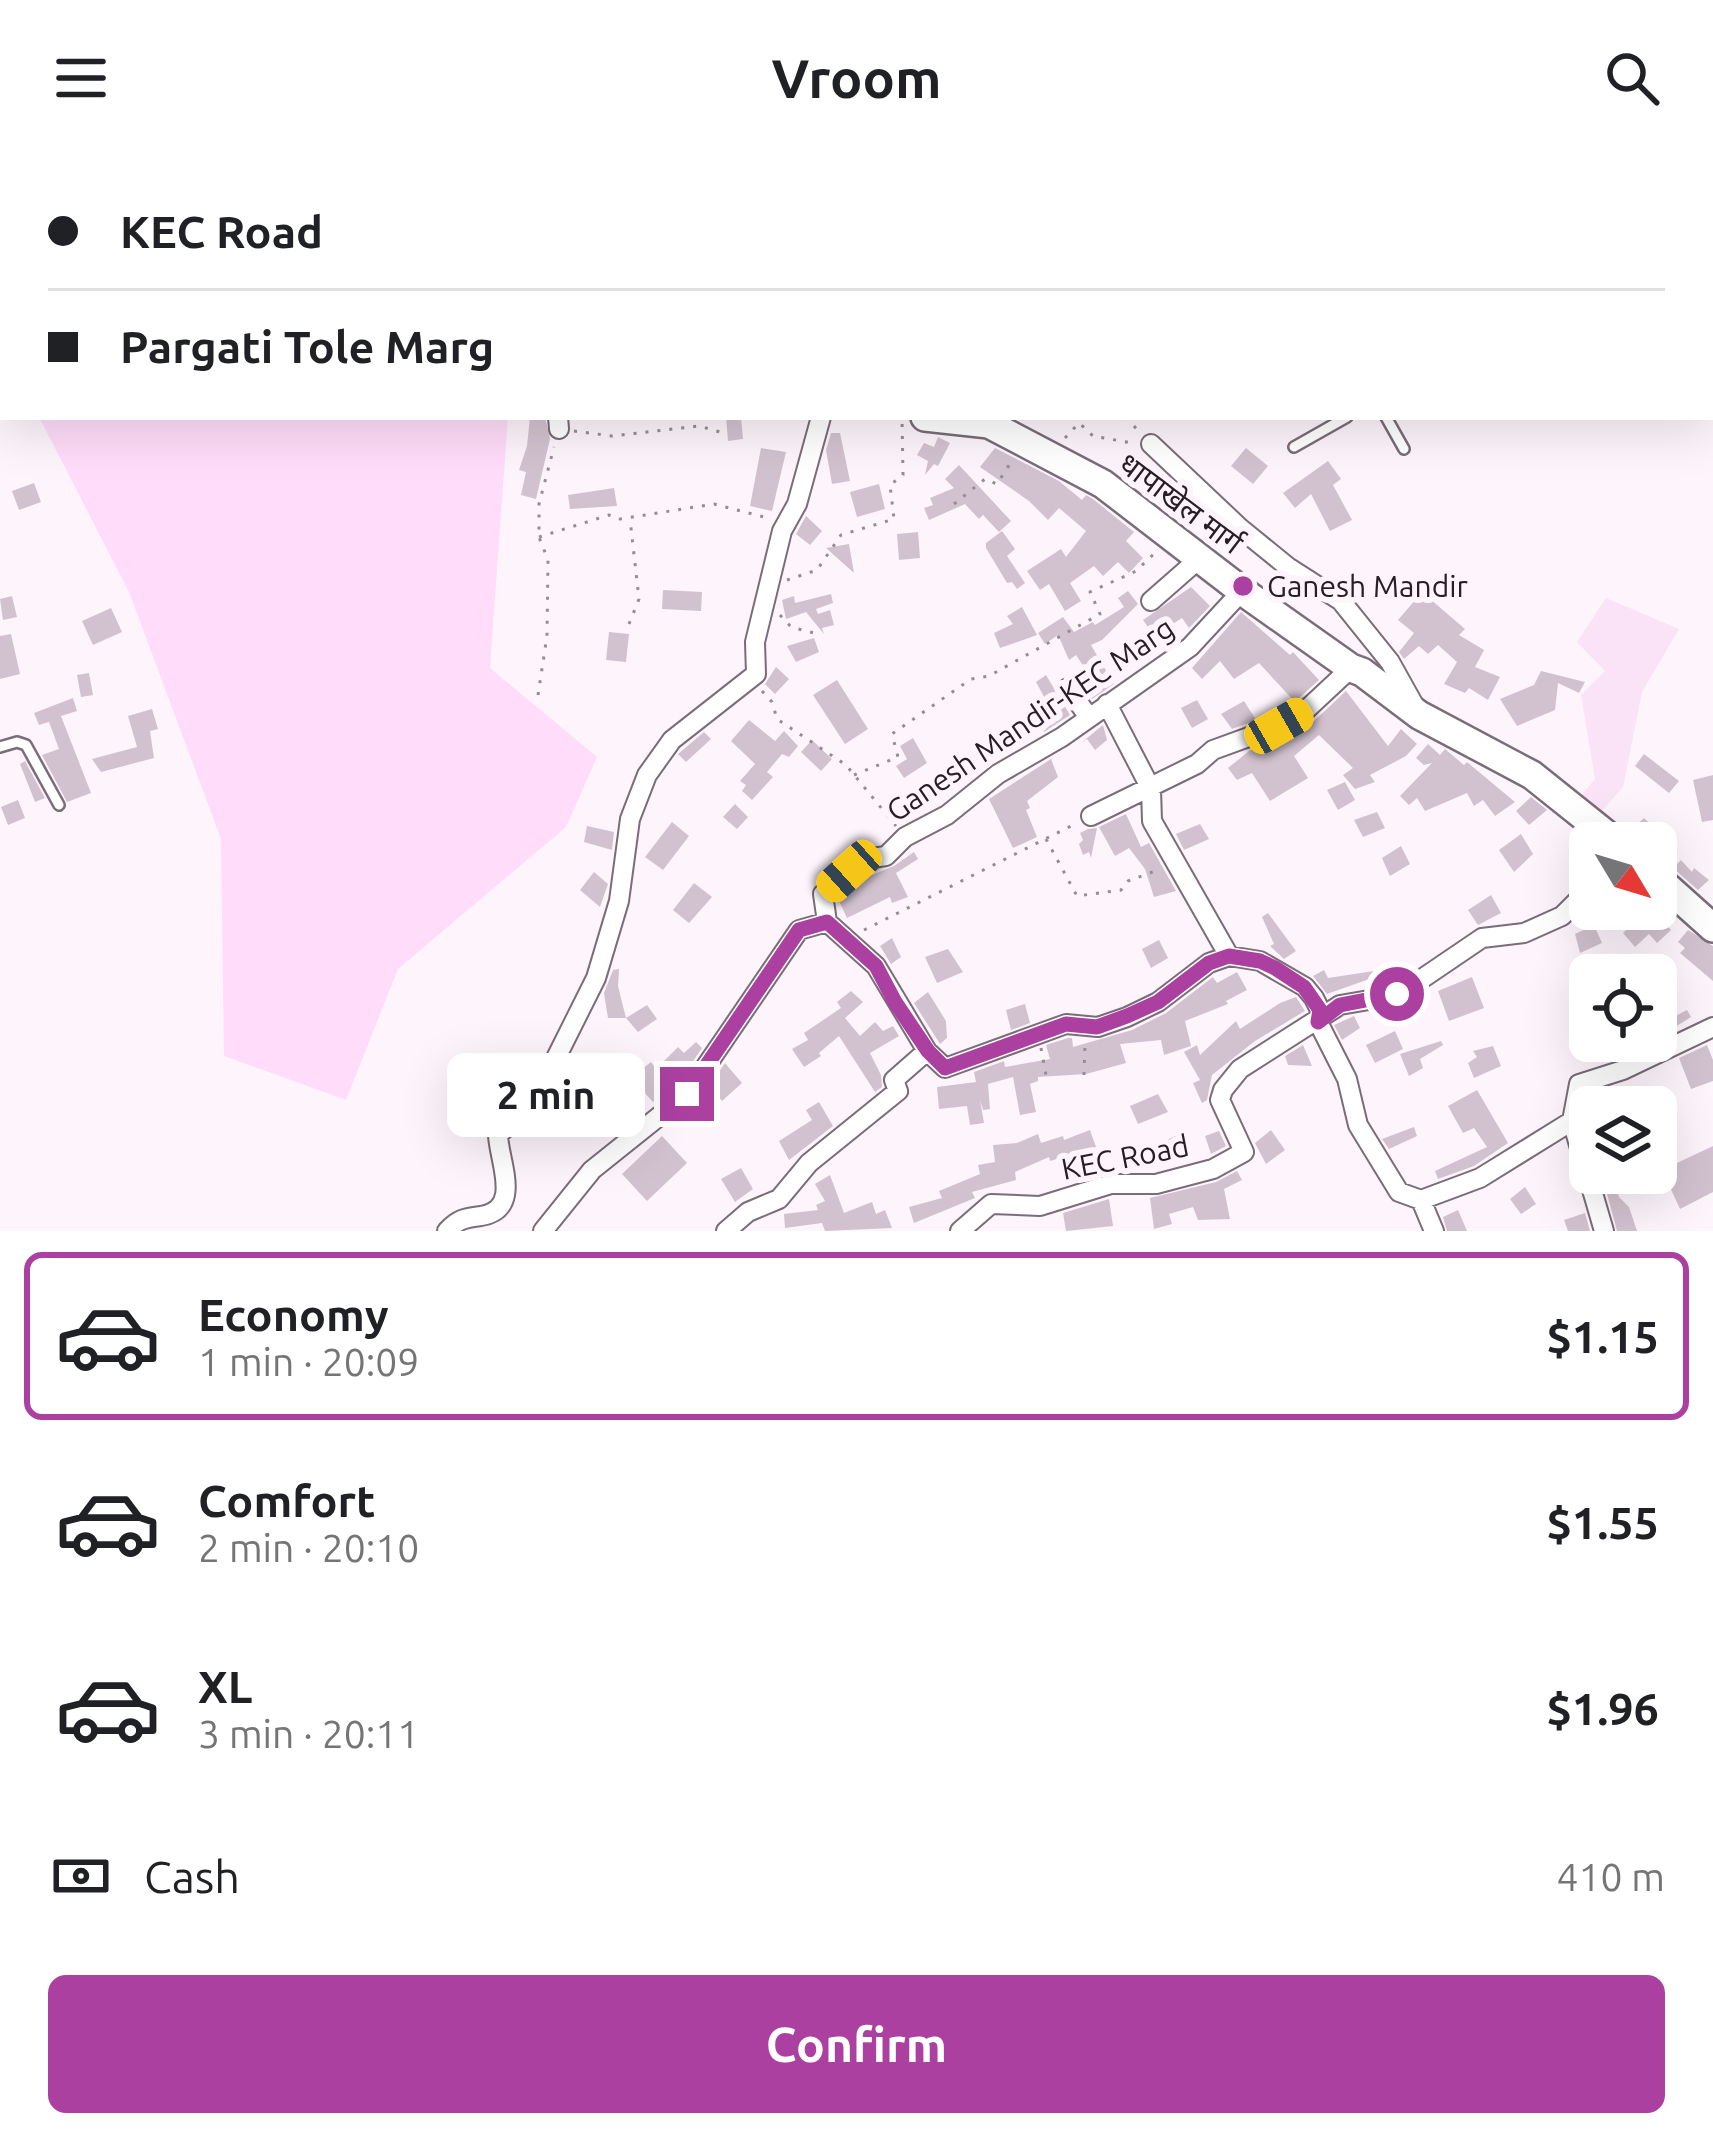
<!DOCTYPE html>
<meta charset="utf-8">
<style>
body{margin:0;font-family:Ubuntu,"Noto Sans Devanagari",sans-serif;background:#f2f2f2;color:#202124;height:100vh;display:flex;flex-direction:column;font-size:45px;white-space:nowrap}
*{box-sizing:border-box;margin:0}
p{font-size:39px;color:#757577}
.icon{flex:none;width:66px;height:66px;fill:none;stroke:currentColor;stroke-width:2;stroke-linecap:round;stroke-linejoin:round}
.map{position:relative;height:1075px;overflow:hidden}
.side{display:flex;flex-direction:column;background:#fff;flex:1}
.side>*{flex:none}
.hud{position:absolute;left:0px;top:0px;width:1713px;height:264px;box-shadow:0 12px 48px #0002;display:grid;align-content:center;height:264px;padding:0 48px;background:#fff}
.needle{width:78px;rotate:128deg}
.controls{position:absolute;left:1569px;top:666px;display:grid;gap:24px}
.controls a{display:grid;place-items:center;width:108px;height:108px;border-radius:18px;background:#fff;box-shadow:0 12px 48px #0002;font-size:60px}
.end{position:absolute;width:54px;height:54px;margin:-27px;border:15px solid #ab40a0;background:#fff;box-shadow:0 0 0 6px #fff}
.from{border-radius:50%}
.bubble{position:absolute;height:84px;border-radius:18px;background:#fff;box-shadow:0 12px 48px #0002;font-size:39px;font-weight:700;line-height:84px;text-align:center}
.car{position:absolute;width:36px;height:72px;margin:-36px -18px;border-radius:15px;box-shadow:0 0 9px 3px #0007;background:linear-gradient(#f5c518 24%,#345 0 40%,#f5c518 0 76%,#345 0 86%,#f5c518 0)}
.hud b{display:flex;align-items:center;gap:42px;height:114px;font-size:45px}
.hud b+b{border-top:3px solid #e0e0e0}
.hud i{width:30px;height:30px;background:#202124}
ul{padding:21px 0 0;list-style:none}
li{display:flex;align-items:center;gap:36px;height:168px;margin:0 24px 18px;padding:0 24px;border:6px solid transparent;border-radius:18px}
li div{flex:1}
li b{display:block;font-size:45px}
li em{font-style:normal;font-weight:700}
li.selected{border-color:#ab40a0}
li>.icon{width:108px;height:108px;stroke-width:1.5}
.pay{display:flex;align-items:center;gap:30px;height:132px;padding:0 48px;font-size:45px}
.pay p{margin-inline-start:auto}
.action{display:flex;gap:24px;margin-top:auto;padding:24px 48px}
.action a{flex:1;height:138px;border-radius:18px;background:#ab40a0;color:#fff;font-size:48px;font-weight:700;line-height:138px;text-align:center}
header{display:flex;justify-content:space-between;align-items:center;height:156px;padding:0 48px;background:#fff;font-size:54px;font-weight:700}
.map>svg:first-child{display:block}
.built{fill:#fae3f6}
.green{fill:#ffdcf9}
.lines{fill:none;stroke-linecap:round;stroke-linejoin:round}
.stream{stroke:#e2b6db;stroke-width:4.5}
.building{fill:#d2c2cf}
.lane-casing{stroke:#7a6c78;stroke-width:14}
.street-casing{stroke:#7a6c78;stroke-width:22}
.primary-casing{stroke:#7a6c78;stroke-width:32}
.path{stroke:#958d94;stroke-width:3;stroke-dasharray:3 9;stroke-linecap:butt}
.lane{stroke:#fff;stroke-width:9}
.street{stroke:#fff;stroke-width:18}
.primary{stroke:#fff;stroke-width:27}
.route{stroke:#ab40a0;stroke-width:15}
.poi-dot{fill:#ab40a0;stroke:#fef4fc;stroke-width:4.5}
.labels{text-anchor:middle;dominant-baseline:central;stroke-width:12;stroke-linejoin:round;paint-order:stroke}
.street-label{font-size:30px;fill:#262025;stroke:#fef4fc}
.poi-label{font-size:30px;fill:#262025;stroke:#fef4fc;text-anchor:start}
</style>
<header><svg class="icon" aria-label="menu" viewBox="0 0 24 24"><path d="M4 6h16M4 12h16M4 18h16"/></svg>Vroom<svg class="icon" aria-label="search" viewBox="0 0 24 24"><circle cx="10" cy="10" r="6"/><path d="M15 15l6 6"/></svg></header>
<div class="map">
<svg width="1713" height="1075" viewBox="0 0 1713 1075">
<rect width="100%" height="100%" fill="#fef4fc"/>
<!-- built -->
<path class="built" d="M1606,442L1679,473L1642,536L1623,631L1594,664L1576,645L1595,623L1581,539L1605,515L1577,486Z"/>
<!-- green -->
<path class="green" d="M39,261H508L490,512L597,601L566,671L398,813L346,944L224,900L221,683L129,436Z"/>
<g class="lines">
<!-- stream -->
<path class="stream" d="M1571,0L1574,3
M1710,61L1713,62"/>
</g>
<!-- building -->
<path class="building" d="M530,261H545L550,283L536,343L521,339L526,316L519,314L527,290Z
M726,261H741L743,283L728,285Z
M831,277H840L850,325L832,328L826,294Z
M938,281L950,287L938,310L934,308L925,319L928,305L917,299L924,287L934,291Z
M761,292L786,296L772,355L750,350Z
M995,292L1059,325L1082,344L1086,339L1093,343L1134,376L1126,385L1143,402L1129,417L1118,406L1103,420L1094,410L1070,427L1081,445L1065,455L1049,428L1040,434L1027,415L1061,393L1066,401L1086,375L1059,352L1048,364L1029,345L980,311Z
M1246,292L1268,310L1253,328L1231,310Z
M1328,305L1341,323L1333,329L1352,364L1330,375L1311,338L1295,352L1283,337Z
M959,309L1011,365L999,376L983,359L979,363L965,348L929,364L924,352L933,349L930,342L954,332L945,323Z
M34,327L41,346L19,354L12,335Z
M879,328L885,353L857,361L850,336Z
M614,332L617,350L570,353L568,339Z
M806,360L822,375L810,389L796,378Z
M1002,375L1015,393L1007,400L1025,427L1017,433L1012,426L1007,427L986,392V387Z
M918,376L920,402L899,404L897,378Z
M849,388L854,417L826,392Z
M1191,431L1210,450L1189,472L1182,462L1154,480L1143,464Z
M663,434L702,436L701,455L662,453Z
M1128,435L1138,448L1102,484L1091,489L1114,528L1092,543L1082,528L1092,523L1076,499L1069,504L1058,479L1045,488L1038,477L1063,461L1074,476L1093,466L1095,469L1124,451L1118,442Z
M1422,436L1465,473L1459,479L1484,494L1475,511L1500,521L1488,544L1469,532L1465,537L1444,528L1457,506L1438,489L1428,498L1419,490L1404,503L1399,496L1414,477L1398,464Z
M831,438L833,447L816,453L818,458L830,454L834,469L822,472L824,478L806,456L786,463L782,444L794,440L795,447Z
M12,440L17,461L3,464L0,443Z
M1022,451L1037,479L1000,492L994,477L1013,468L1007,460Z
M111,452L122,476L93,489L82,465Z
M1241,456L1290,499L1293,496L1319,524L1299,542L1294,545L1259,507L1234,523L1220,505L1202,523L1192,512Z
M609,476L629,478L626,506L606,504Z
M11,478L20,518L0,523V480Z
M814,482L819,496L796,506L787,490Z
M776,511L789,523L775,538L765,528Z
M1541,515L1585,526L1579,537L1558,527L1555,554L1517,570L1500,543L1534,529Z
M89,517L93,539L81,541L77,519Z
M1046,519L1070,559L1044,576L1042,571L1019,584L1013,574L1054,559L1036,526Z
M837,524L868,573L845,588L813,539Z
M1346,535L1388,590L1401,573L1417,588L1406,600L1370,619L1375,626L1355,633L1343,619L1353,612L1319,579L1294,600L1308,622L1270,645L1252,617L1237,624L1228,612L1249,595L1286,582L1314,565Z
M73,542L77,555L61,560L91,637L67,646L42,599L59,593L49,566L39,569L34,557Z
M1197,544L1208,563L1192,572L1181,552Z
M1244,545L1256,564L1232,573L1221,558Z
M152,553L158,573L150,575L154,602L101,616L92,603L137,591L128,560Z
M749,564L775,585L784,575L798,590L789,601L782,598L767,616L773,621L752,644L742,635L746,629L740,625L755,608L731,585Z
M1103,569L1107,584L1095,594L1087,583L1081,587Z
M704,576L711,583L686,606L678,598Z
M913,582L927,607L904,622L896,610L907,603L900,590Z
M812,584L832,603L821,615L801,596Z
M1428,588L1440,599L1445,593L1464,609L1467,606L1515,646L1495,660L1483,644L1474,650L1467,637L1425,655L1417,642L1409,649L1400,640L1432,607L1424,609L1416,602Z
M987,589L995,601L978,613L970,602Z
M1644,598L1679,625L1669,637L1635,610Z
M1051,603L1058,621L1027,645L1030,652L1026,654L1037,681L1013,692L989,643Z
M25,605L45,642L35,646L20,608Z
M1713,619V664L1702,666L1693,624Z
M1345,626L1355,644L1338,654L1327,634Z
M1531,641L1547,654L1529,669L1516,655Z
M18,644L25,662L8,669L1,651Z
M735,648L748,661L737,673L723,661Z
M1377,656L1385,672L1363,681L1354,664Z
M1126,658L1141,691L1149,687L1176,735L1154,741L1145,713L1129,692L1115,700L1099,671Z
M1644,662L1662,679L1653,687H1640L1630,675Z
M672,666L689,680L663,714L645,701Z
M1200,668L1209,683L1184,694L1176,678Z
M587,670L614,676L612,694L584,686Z
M1088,673L1097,672L1091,702L1089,696L1083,699L1079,688L1083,684L1080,677Z
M1521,678L1533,698L1514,716L1499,694Z
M1401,690L1410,708L1390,720L1382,702Z
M914,696L918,703L896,717L908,741L892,747L890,741L847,762L838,743L860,724L894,710Z
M1681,704L1692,716L1694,712L1709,724L1698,734L1673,712Z
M594,716L608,728L600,751L580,734Z
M694,727L712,741L689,767L673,754Z
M1491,739L1501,757L1478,769L1468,754Z
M1660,749L1670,758L1663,765L1671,774L1657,787L1649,778L1635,791L1623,777L1637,764L1627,753H1656Z
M1268,757L1296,795L1284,803L1270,790L1274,788L1262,761Z
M1594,769L1602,787L1580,797L1575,778Z
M1688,774L1713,790V825L1680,797L1685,792L1678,786Z
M892,782L901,801L891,808L880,790Z
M1159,784L1168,802L1151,812L1142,793Z
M948,793L963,816L937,827L925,801Z
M619,813L618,830L626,862H608L604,837L613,814Z
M1324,814L1328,822L1374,815L1375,821L1327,838L1313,820Z
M1237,816L1247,834L1226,845L1228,848L1185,865L1191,890L1164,899L1161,884L1120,888L1126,907L1086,918L1038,921V925L1030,928L1036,956L1020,959L1013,921L988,928L990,953L983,954L980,944L984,967L970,969L967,950L939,953L937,931L976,926L974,916L1004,905L1005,911L1050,903L1046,889L1068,882H1072L1073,891L1132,874L1166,857L1213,821L1217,827Z
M1472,821L1484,852L1449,865L1438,835Z
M851,835L863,846L845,862L860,880L875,866L883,875L893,870L899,880L870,897L881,919L882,931L875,936L839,880L819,897L821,900L804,911L792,893L808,884L804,877L841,852L837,846Z
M928,836L946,865L947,882L940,888L914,847Z
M1296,841L1305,855L1255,885L1212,919L1207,944L1202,947L1193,927L1200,924L1184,896L1197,889L1200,899L1236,865L1240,873L1280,847Z
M1025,848L1030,867L1011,874L1006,854Z
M647,849L657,863L638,876L626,862Z
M1687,854L1691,861L1656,883V870Z
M1354,860L1360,872L1342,884L1334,869Z
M1395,875L1403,893L1375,907L1366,889Z
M1441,885L1443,889L1420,903L1423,912L1409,920L1400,898Z
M696,886L702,892L681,923L653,946L631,922L651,906L656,913L678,891L684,897Z
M1303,889L1312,910L1288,909L1285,900Z
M1707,889L1713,904V925L1691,933L1679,902Z
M1493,890L1501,910L1474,922L1468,907L1477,901L1473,895Z
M725,907L742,927L722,945L709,930Z
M1617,930L1623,951H1589L1591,938Z
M1477,934L1508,987L1474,1010L1438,1023L1435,1015L1487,991L1474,972L1463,977L1448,950Z
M1158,938L1168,956L1138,968L1130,950Z
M819,946L833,970L789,1004L779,985L812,964L806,954Z
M1414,971L1417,980L1389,993L1382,983Z
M1090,974L1096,991L1050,1005L1049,1001L1015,1016L1016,1024L972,1036L975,1042L914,1067L909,1051L942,1042L939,1035L980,1018L978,1009L995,1006L993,989L1017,987L1038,978L1041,987L1063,980L1064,984Z
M1271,974L1285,994L1266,1008L1255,987Z
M1219,975L1226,990L1211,998L1205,980Z
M1177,979L1183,997L1166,1004L1160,988Z
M662,980L687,1007L647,1045L622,1018Z
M1713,990V1036L1680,1053L1662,1014Z
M741,1012L753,1033L735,1046L721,1023Z
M1237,1015L1242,1024L1224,1033L1230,1063L1198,1064L1193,1051L1169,1058L1172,1068L1154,1073L1150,1042L1216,1026Z
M1612,1017L1619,1041L1629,1051L1637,1075H1617L1602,1019Z
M830,1019L844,1057L872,1046L876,1058L885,1054L892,1072L825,1075L822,1067L785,1072L784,1058L818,1054L816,1049L825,1045L815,1028Z
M1525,1031L1536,1048L1521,1058L1510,1043Z
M1109,1043L1113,1070L1066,1075L1063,1057Z
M1458,1054L1467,1075H1447L1443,1061Z
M1585,1057L1590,1075H1568L1564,1064Z"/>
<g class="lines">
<!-- lane casing -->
<g class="lane-casing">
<path id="lane" d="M1316,0L1317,3
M1376,3L1377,0
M1386,261L1404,293
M1294,291L1347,261
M0,591L17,586L26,589L59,649"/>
</g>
<!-- street casing -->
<g class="street-casing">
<path id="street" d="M57,0L59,3
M1604,0L1607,3
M884,3L885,0
M1710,49L1713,50
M0,130L3,122
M558,261L559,273
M1151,288L1240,372L1288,411L1341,445L1390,506L1414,549
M1151,445L1200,402
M1068,532L1088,560
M1107,548L1151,633L1152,665L1229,800
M1091,660L1197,608L1213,594L1279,570L1307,553L1351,512
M927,895L876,810L827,766L823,738L865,703L886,700L905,681L947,659L998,618L1062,581L1190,491L1242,435
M1572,965L1604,1075
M1421,1044L1480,1022L1572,965L1579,928L1623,914L1713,871
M1421,1044L1434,1075
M447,1075C458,1063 465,1062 481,1060C523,1053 499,1006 498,979L535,944L596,822L619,745L630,663L647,619L672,584L756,518L755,486L782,375L797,348L821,261
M543,1075L592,1014L687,938L799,774L827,766
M726,1075L748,1056L779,1043L809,1007L898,935L894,924L927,895L945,912L1066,868L1098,871L1127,861L1158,846L1209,807L1229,800L1260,805L1305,831L1314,842L1320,854L1318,866L1347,923L1358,969L1399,1036L1421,1044
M960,1075L991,1048L1040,1050L1111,1028H1156L1213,1013L1244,996L1220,944L1223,934L1240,913L1340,849L1398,839L1482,782L1524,777L1562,760L1590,732"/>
</g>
<!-- primary casing -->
<g class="primary-casing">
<path id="primary" d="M358,0L365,3
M925,261L989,268L1103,328L1242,435L1351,512L1362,516L1419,559L1532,619L1617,687
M1656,721L1713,772"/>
</g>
<!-- path -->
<path class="path" d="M1073,261L1093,280L1132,287
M1126,261L1141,278
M574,275L612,280L699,270L720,276
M1065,282L1078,268
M954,348L985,323L997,328L1013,303
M539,381L609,359L620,363L714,348L768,362
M787,424L817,414L841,379L894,363L890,329L903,319L902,261
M780,459L791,471L814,477
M629,468L639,443L630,363
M762,535L772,546L777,563L846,609L896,670
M538,539L547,480L548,404L539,381V348L554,291
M854,619L898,601L892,578L971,523L989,520L1100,458L1090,436L1136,415L1158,394
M1046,683L1077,740L1121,734L1128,725L1158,714
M864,774L1075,668
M1041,892L1047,925
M1084,919L1085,889"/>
<!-- lane -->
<use href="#lane" class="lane"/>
<!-- street -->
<use href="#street" class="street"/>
<!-- primary -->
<use href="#primary" class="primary"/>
</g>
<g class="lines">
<!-- route -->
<path class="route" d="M687,938L799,774L827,766L876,810L895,846L928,895L945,912L1066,868L1097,871L1127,860L1158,846L1209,807L1229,800L1260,805L1275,812L1304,831L1320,854L1318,866L1340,849L1397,838"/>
</g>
<!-- markers -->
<circle class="poi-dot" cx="1243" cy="430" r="12"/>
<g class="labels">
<!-- street labels -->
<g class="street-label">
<text transform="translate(1181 347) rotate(37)">धापाखेल मार्ग</text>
<text transform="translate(1030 563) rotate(-34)">Ganesh Mandir-KEC Marg</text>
<text transform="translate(1125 1001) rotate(-11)">KEC Road</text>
</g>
<!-- poi labels -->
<g class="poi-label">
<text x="1267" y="430">Ganesh Mandir</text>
</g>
</g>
</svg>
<div class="controls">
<a><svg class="needle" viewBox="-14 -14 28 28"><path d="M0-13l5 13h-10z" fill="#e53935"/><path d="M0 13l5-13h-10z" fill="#757577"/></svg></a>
<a><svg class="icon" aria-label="locate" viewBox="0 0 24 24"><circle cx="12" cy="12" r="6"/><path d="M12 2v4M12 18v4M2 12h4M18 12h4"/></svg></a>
<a><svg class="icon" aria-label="layers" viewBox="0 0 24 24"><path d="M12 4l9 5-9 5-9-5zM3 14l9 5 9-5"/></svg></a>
</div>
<i class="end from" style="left:1397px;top:838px"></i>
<i class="end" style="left:687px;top:938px"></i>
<div class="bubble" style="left:447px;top:897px;width:198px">2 min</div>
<i class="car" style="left:1279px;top:570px;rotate:60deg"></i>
<i class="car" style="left:849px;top:715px;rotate:228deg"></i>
<div class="hud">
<b><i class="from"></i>KEC Road</b>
<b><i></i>Pargati Tole Marg</b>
</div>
</div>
<section class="side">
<ul>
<li class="selected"><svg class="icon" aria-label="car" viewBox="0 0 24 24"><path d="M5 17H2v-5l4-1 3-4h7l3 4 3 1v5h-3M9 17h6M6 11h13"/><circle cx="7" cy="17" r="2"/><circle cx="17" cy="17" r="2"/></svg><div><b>Economy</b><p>1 min · 20:09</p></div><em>$1.15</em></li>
<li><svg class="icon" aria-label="car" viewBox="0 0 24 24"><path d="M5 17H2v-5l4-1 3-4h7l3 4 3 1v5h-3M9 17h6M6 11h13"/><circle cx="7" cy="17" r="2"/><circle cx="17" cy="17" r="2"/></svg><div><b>Comfort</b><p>2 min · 20:10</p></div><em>$1.55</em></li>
<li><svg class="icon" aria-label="car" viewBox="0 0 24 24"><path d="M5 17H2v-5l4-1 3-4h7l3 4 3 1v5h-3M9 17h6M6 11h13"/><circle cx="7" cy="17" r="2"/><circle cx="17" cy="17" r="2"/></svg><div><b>XL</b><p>3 min · 20:11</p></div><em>$1.96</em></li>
</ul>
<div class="pay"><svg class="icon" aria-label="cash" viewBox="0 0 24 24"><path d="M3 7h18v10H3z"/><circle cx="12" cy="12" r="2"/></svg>Cash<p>410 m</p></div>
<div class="action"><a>Confirm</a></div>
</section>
